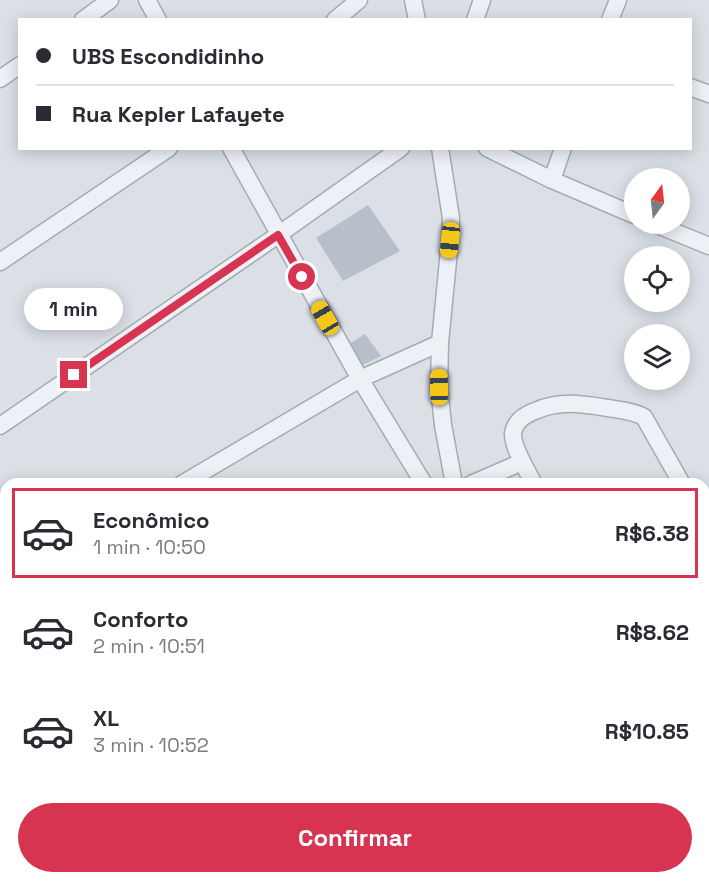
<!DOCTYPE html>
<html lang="pt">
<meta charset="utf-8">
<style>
body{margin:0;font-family:"Space Grotesk",sans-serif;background:#f7f7f7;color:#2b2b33;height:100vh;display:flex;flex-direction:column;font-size:22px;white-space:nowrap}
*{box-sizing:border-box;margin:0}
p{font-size:20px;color:#7c7c81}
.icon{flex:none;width:33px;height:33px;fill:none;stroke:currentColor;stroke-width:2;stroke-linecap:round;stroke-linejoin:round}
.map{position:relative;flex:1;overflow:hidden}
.sheet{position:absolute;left:0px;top:478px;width:710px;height:406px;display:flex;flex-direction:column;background:#fff;border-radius:18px 18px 0 0;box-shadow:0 3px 15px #0003}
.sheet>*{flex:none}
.banner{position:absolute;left:18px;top:18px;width:674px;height:132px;border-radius:0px;box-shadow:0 3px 15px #0003;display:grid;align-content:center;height:132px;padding:0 18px;background:#fff}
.needle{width:39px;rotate:15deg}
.fabs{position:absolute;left:624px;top:168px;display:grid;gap:12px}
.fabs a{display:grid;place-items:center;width:66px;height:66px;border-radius:50%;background:#fff;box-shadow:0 3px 15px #0003;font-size:30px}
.end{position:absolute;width:27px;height:27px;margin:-14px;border:8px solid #d73452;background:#fff;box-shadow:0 0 0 3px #fff}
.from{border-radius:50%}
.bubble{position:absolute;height:42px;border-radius:21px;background:#fff;box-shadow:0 3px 15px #0003;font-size:20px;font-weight:700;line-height:42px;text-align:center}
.car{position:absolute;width:18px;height:36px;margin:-18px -9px;border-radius:8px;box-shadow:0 0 4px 2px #0007;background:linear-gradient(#f5c518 24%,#345 0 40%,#f5c518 0 76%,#345 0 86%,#f5c518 0)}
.banner b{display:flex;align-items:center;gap:21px;height:57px;font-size:22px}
.banner b+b{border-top:2px solid #e1e1e2}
.banner i{width:15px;height:15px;background:#2b2b33}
ul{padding:10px 0 0;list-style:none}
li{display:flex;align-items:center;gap:18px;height:90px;margin:0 12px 9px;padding:0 6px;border:3px solid transparent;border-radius:0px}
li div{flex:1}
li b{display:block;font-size:22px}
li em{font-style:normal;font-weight:700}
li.current{border-color:#d73452}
li>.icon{width:54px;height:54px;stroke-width:1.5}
.primary-button{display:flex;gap:12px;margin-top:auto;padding:12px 18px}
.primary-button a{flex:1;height:69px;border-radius:36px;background:#d73452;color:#fff;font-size:24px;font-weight:700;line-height:69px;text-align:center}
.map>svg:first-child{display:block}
.built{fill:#ccd3dc}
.building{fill:#b7bfca}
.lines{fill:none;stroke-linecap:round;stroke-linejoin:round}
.minor-casing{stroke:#a4abb3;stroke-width:19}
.tertiary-casing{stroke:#a4abb3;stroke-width:23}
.minor{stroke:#edf0f5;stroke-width:16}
.tertiary{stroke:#edf0f5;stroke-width:21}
.route{stroke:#d73452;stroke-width:8}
</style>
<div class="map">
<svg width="709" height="884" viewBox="0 0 709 884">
<rect width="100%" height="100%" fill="#dbe0e6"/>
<!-- built -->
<path class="built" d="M90,879H198L201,884H94Z
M452,879H596L587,884H455Z"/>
<!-- building -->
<path class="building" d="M368,205L400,251L343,281L316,238Z
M365,334L381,356L361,366L349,344Z
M709,845V884H672L669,879H704V849Z
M287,879H349L352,884H278Z"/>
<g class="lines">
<!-- minor casing -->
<g class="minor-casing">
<path id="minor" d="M147,0L158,20
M413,0L417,20
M83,20L110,0
M335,20L359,0
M475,20L482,0
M610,20L618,0
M0,79L20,65
M690,87L709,94
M231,148L360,379L424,484
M440,148L451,218L450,240L440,343L439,387L443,425L454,484
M487,148L552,180L634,215
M552,180L563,148
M655,224L709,246
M0,262L169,148
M0,426L278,235L401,148
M182,484L360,379L440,343
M471,484L522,462
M534,484C528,472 512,447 513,433C515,421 524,415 535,411C560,400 582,404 608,408C620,410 634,411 644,417L682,484
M704,523L709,532
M0,592L6,588
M704,764L709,765
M704,785L709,793
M704,836L709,833
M646,879L649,884
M253,884L262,879
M612,884L621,879"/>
</g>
<!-- tertiary casing -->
<g class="tertiary-casing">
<path id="tertiary" d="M0,773L6,769
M0,825L6,822
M207,879L210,884
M230,879L233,884"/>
</g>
<!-- minor -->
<use href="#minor" class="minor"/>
<!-- tertiary -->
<use href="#tertiary" class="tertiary"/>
</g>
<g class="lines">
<!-- route -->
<path class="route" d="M74,375L278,235L302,277"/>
</g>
</svg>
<div class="fabs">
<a><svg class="needle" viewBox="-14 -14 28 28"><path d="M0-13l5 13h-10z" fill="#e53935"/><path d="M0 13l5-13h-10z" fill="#7c7c81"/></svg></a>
<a><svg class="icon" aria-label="locate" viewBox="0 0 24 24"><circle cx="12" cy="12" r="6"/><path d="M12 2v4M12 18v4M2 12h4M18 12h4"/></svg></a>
<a><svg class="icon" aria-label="layers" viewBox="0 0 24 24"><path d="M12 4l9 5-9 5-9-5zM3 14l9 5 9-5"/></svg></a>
</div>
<i class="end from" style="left:302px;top:277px"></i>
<i class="end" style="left:74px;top:375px"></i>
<div class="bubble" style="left:24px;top:288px;width:99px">1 min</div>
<i class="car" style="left:450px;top:240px;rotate:186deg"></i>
<i class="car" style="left:325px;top:318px;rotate:330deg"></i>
<i class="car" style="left:439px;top:387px;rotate:359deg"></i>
<div class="banner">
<b><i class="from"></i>UBS Escondidinho</b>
<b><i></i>Rua Kepler Lafayete</b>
</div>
<section class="sheet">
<ul>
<li class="current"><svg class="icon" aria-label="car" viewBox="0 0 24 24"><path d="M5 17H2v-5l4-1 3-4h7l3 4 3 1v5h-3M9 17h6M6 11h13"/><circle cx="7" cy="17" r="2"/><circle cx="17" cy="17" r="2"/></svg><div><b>Econômico</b><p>1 min · 10:50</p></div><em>R$6.38</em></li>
<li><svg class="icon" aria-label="car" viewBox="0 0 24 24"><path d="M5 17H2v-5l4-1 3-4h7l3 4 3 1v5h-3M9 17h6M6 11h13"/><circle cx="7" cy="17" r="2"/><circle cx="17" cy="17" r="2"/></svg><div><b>Conforto</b><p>2 min · 10:51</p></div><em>R$8.62</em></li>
<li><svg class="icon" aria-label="car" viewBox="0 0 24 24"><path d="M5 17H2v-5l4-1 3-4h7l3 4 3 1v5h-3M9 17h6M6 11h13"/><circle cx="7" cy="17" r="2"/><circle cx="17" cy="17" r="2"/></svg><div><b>XL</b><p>3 min · 10:52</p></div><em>R$10.85</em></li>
</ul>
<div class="primary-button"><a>Confirmar</a></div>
</section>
</div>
